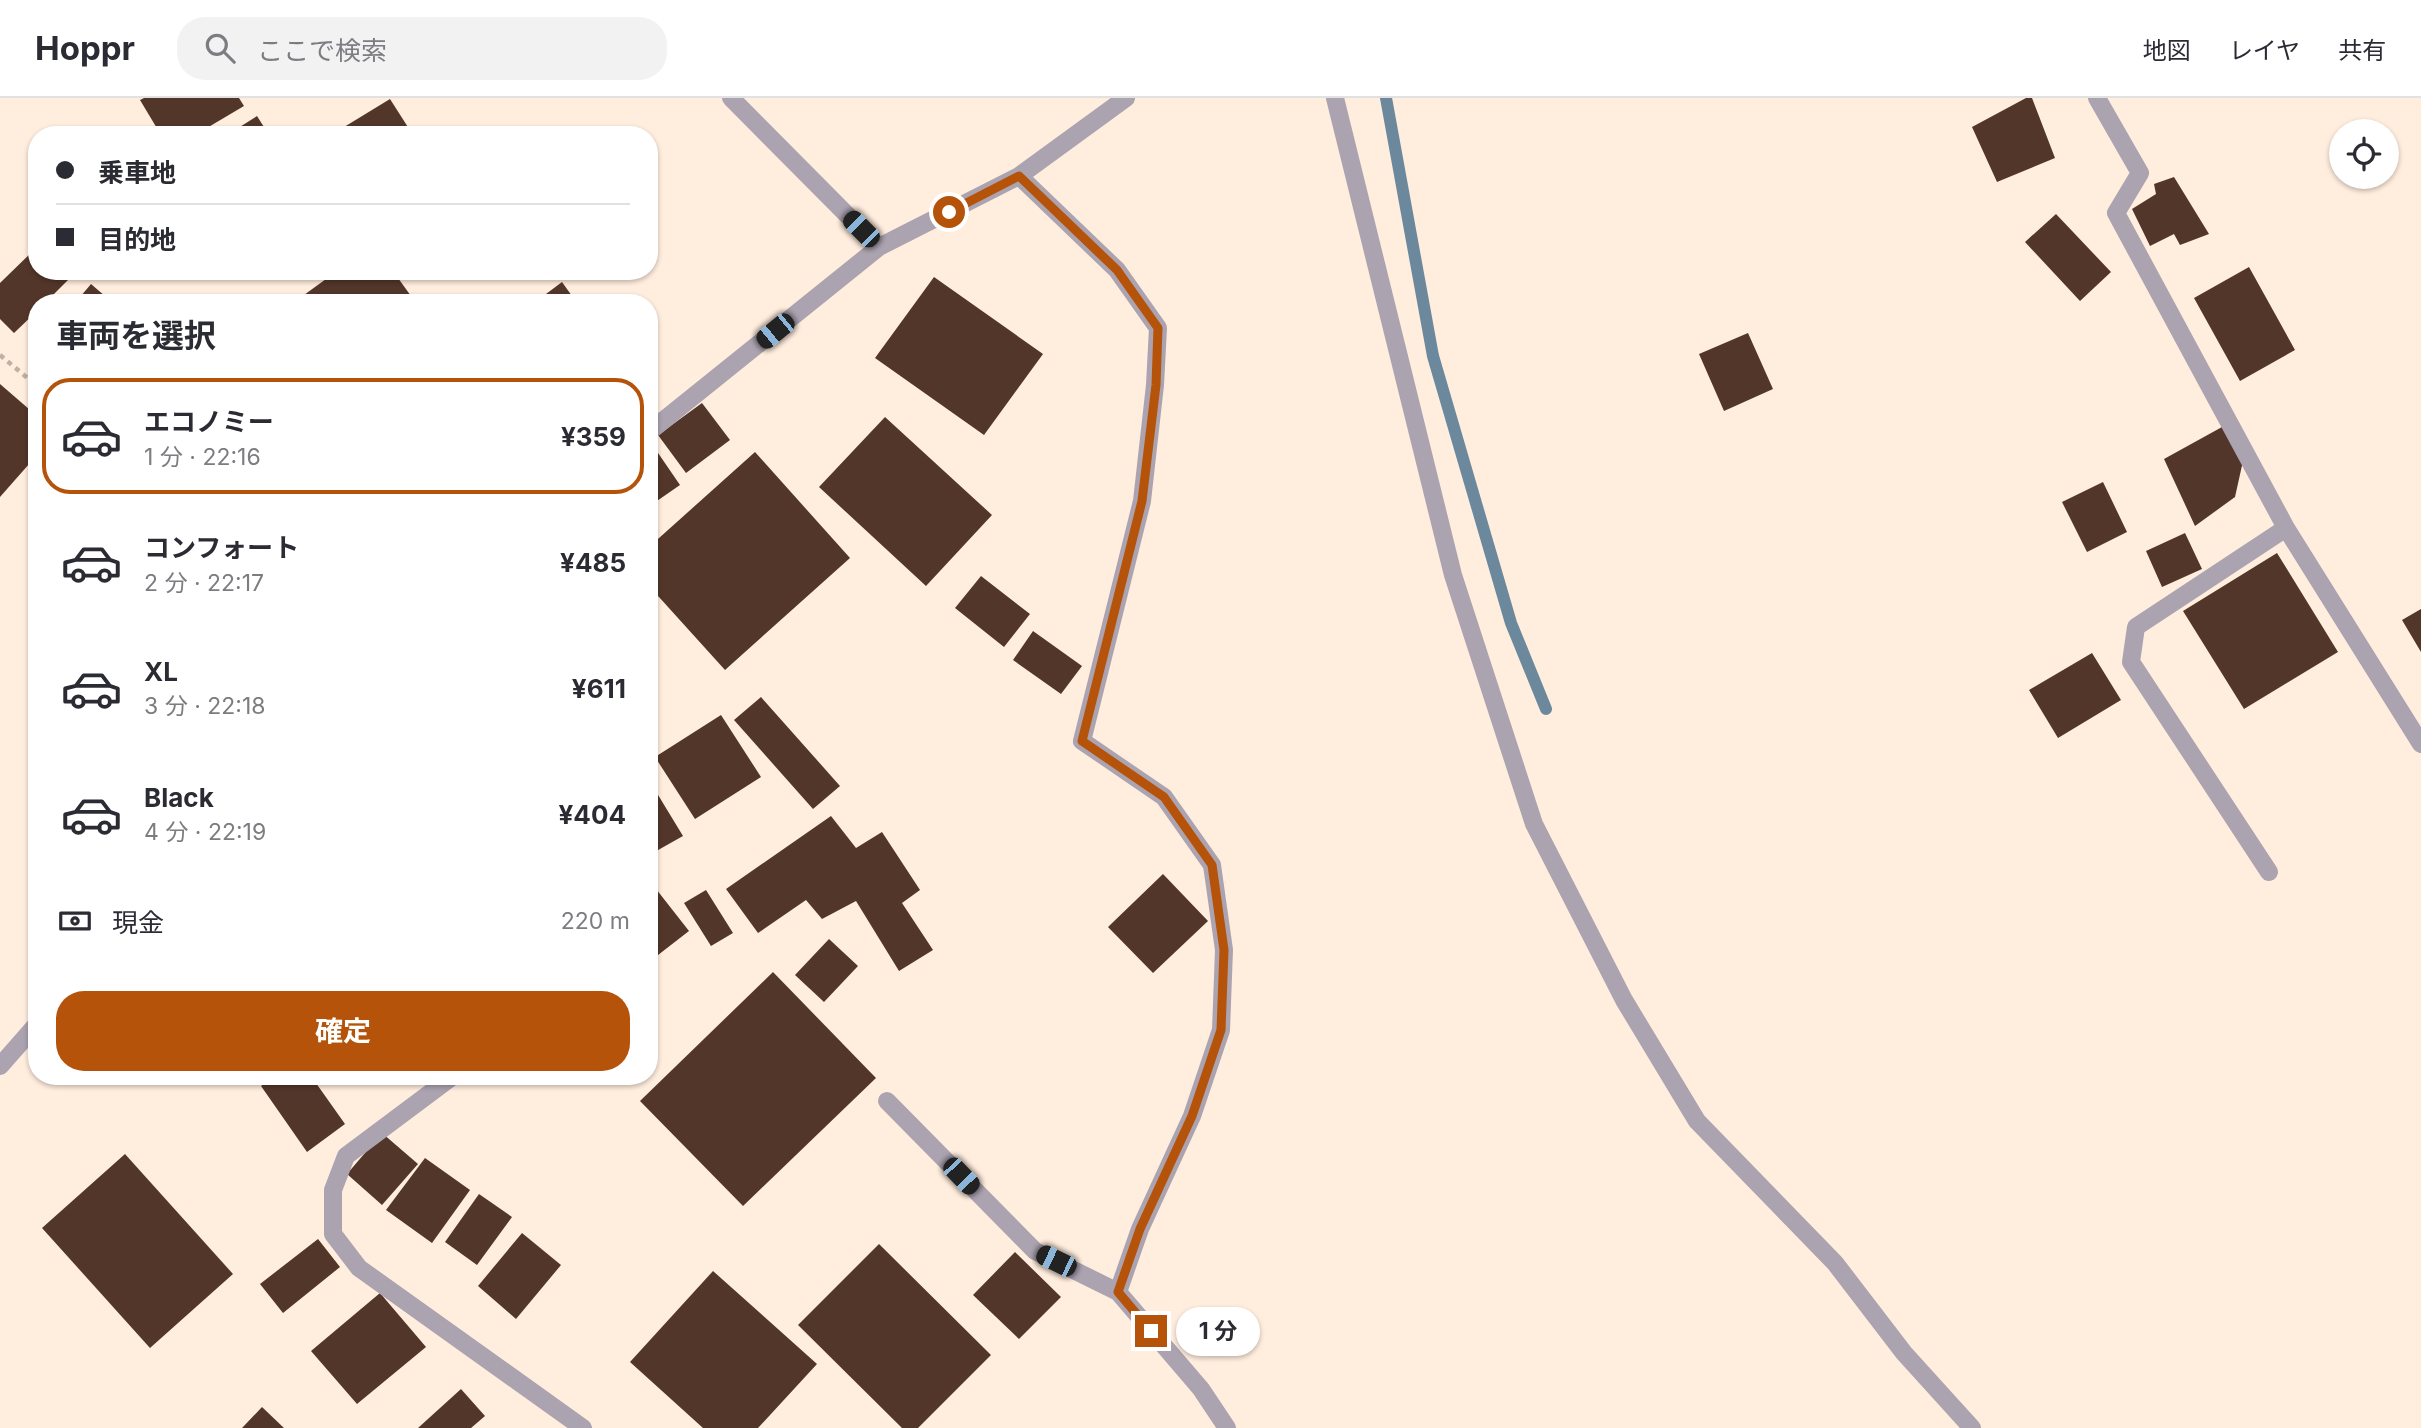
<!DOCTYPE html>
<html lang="ja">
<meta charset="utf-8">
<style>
body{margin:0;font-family:Inter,"Noto Sans JP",sans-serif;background:#f2f2f3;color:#2b2b33;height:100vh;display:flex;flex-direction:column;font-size:26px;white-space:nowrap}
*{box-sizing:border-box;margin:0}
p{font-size:23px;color:#7c7c81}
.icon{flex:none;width:38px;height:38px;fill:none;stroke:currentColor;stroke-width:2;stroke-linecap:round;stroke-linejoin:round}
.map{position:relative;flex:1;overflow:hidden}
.panel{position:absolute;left:28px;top:196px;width:630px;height:791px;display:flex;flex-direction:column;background:#fff;border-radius:28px;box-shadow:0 2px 5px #0004}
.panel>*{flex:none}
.banner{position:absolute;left:28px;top:28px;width:630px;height:154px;border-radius:28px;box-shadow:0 2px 5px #0004;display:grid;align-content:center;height:154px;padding:0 28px;background:#fff}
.buttons{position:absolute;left:2329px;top:21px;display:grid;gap:14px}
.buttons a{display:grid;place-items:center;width:70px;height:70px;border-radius:50%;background:#fff;box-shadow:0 2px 5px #0004;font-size:35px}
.end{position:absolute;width:32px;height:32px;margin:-16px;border:9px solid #b45309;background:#fff;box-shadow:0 0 0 4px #fff}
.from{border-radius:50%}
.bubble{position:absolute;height:49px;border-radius:24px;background:#fff;box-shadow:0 2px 5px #0004;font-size:23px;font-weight:700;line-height:49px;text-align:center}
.car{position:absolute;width:21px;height:42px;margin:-21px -10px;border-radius:9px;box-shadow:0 0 5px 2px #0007;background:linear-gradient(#222 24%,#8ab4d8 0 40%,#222 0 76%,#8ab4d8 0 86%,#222 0)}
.banner b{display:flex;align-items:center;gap:24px;height:66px;font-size:26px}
.banner b+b{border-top:2px solid #e1e1e2}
.banner i{width:18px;height:18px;background:#2b2b33}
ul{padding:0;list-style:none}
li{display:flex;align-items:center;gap:21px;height:116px;margin:0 14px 10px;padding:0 14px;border:4px solid transparent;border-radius:28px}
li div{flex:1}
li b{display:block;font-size:26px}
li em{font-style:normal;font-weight:700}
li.on{border-color:#b45309}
li>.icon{width:63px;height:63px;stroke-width:1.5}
h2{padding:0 28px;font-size:32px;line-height:84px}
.pay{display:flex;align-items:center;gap:18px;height:77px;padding:0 28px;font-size:26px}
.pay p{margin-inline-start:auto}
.primary-button{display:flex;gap:14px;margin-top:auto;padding:14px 28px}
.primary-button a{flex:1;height:80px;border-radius:28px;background:#b45309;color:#fff;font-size:28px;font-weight:700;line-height:80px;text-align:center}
header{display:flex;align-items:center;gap:42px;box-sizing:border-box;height:98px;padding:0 35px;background:#fff;border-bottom:2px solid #e1e1e2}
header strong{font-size:33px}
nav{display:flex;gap:38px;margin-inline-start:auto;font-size:24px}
.search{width:490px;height:63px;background:#f2f2f3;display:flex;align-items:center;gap:18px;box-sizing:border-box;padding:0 24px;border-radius:28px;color:#7c7c81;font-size:26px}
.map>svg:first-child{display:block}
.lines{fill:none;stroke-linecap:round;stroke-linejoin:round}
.stream{stroke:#6b889c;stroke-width:12}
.building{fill:#53362a}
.path{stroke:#c0b1a3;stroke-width:4.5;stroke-dasharray:5 5;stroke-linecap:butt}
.minor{stroke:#aba3b0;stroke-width:18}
.route{stroke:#b45309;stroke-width:9}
</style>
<header>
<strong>Hoppr</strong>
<div class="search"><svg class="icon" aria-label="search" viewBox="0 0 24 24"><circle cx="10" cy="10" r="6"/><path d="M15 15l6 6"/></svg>ここで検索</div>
<nav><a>地図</a><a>レイヤ</a><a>共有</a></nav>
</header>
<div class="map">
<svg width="2421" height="1330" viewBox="0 0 2421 1330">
<rect width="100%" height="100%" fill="#ffedde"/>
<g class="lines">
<!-- stream -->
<path class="stream" d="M1386,0L1433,258L1511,525L1546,611"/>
</g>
<!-- building -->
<path class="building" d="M144,0H239L244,8L195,37H161L140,2Z
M2026,0H2032L2055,60L1997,84L1972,29Z
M390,1L413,37H331Z
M257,18L269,37H227Z
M2174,79L2209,136L2180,147L2174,136L2150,148L2132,111L2156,96L2154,86Z
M2056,116L2111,174L2080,203L2025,144Z
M37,149V173H77L45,205H37V213L14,235L0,221V185Z
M2249,169L2295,252L2240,283L2194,200Z
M337,173H393L416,205H293Z
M934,179L1043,256L984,337L875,260Z
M562,184L577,205H534Z
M91,186L113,205H75Z
M1748,235L1773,291L1724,313L1699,256Z
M0,286L37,318V357L0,399Z
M702,305L730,342L686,375L658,337Z
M885,319L992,417L926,488L819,389Z
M2222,329L2243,363L2235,399L2195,428L2164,361Z
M656,352L680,387L654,405L649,399V357Z
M755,354L850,460L725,572L649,488V449Z
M2103,384L2127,434L2087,454L2062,404Z
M2185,435L2202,471L2162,489L2146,453Z
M2277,455L2338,554L2244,611L2183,513Z
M981,478L1030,516L1004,549L955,510Z
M2421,511V554L2402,522Z
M1033,533L1082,568L1061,596L1013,562Z
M2092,555L2121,602L2058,640L2029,592Z
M761,599L840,688L813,711L734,622Z
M721,617L761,679L695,721L655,659Z
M652,687L683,738L651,756L649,753V689Z
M831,718L856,750L882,734L920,792L902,805L933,852L899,873L856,803L822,821L806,802L758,835L726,791Z
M1163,776L1208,823L1153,875L1108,829Z
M649,782L689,833L649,864Z
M706,792L733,835L711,848L684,805Z
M829,841L858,868L824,904L795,877Z
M773,874L876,980L743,1108L640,1003Z
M274,978H311L345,1026L307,1054L261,988Z
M382,1035L418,1066L382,1107L347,1076Z
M125,1056L233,1176L150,1250L42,1130Z
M425,1060L470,1092L432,1145L386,1112Z
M479,1096L512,1119L477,1167L445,1144Z
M522,1135L561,1167L516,1221L478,1188Z
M318,1141L340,1169L283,1215L260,1186Z
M879,1146L991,1257L918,1330H902L798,1227Z
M1015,1154L1061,1199L1019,1241L973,1197Z
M713,1173L817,1266L758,1330H703L630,1264Z
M380,1195L426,1249L357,1306L311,1253Z
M461,1291L485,1318L471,1330H418Z
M262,1309L284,1330H242Z"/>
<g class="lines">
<!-- path -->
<path class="path" d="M0,257L37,288"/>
<!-- minor -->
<path class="minor" d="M731,0L879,149
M1335,0L1453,477L1534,726L1624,902L1697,1023L1835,1165L1904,1255L1972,1330
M2097,0L2140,75L2116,115L2286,430L2421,646
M1019,78L1117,172L1158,230L1155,287L1142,403L1082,643L1164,699L1212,767L1224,852L1221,932L1192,1018L1140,1131L1118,1194L1201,1291L1227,1330
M649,334L879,149L1019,78L1126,0
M2269,774L2131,564L2136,529L2286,430
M0,968L37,926
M453,978L346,1058L333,1092V1136L359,1170L583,1330
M887,1003L1035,1153L1118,1194"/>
</g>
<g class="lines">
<!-- route -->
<path class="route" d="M949,114L1019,78L1117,172L1158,230L1156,287L1142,403L1082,643L1164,699L1212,767L1224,852L1221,932L1192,1018L1140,1131L1118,1194L1151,1233"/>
</g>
</svg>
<div class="buttons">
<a><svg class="icon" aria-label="locate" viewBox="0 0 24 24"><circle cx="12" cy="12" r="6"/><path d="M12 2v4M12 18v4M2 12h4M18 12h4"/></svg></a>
</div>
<i class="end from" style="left:949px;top:114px"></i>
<i class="end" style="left:1151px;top:1233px"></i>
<div class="bubble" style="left:1176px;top:1209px;width:84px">1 分</div>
<i class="car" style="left:861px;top:131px;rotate:315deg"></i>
<i class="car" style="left:775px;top:233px;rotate:231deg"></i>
<i class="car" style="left:961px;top:1078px;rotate:136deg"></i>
<i class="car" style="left:1056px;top:1163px;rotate:296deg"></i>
<div class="banner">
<b><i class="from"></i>乗車地</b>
<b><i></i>目的地</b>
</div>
<section class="panel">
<h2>車両を選択</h2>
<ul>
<li class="on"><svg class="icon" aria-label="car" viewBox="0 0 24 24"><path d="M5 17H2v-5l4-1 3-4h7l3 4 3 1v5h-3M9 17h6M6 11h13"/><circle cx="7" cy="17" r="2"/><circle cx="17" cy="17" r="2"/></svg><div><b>エコノミー</b><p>1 分 · 22:16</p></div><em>¥359</em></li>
<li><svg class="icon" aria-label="car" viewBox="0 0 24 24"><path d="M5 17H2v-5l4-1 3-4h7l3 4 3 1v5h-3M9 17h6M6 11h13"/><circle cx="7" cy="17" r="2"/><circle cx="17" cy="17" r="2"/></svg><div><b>コンフォート</b><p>2 分 · 22:17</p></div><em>¥485</em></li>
<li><svg class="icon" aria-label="car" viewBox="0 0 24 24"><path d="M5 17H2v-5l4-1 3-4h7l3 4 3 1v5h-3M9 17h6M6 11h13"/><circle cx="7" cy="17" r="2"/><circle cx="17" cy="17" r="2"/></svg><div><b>XL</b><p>3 分 · 22:18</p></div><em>¥611</em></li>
<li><svg class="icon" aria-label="car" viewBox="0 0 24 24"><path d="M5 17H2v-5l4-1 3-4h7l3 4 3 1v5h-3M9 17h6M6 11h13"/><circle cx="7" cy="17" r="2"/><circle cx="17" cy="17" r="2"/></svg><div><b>Black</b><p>4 分 · 22:19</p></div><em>¥404</em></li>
</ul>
<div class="pay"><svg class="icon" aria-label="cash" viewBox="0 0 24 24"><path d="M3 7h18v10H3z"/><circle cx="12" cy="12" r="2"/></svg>現金<p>220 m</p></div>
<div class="primary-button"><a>確定</a></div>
</section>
</div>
